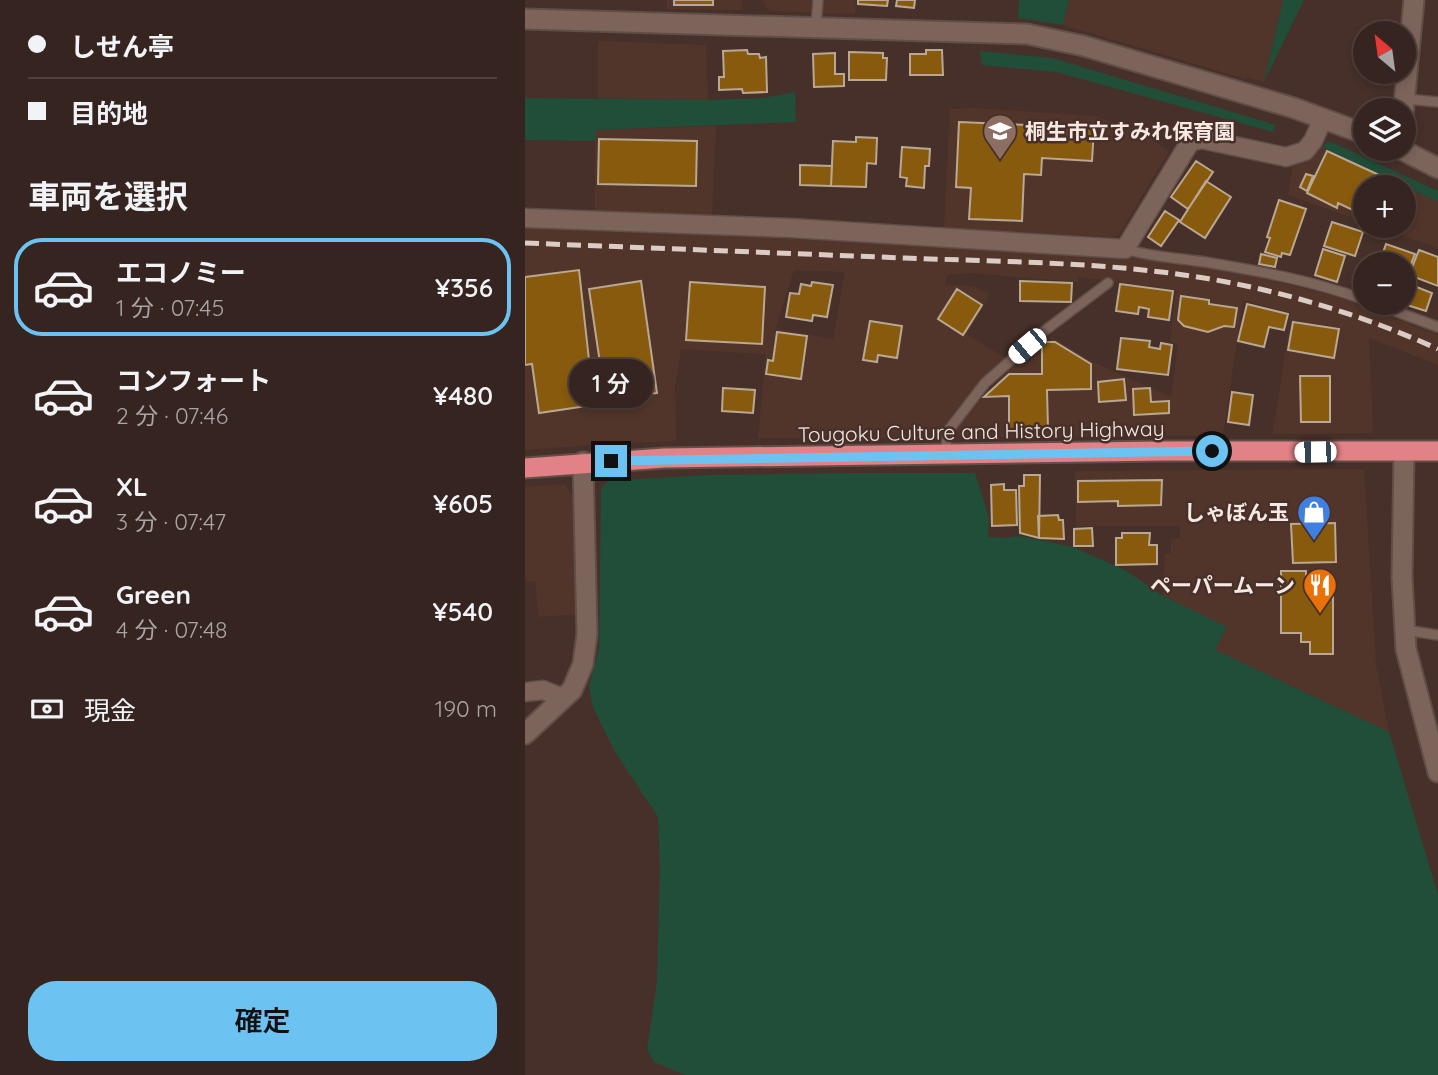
<!DOCTYPE html>
<html lang="ja">
<meta charset="utf-8">
<style>
body{margin:0;font-family:Quicksand,"Noto Sans JP",sans-serif;background:#40302c;color:#f1f3f6;height:100vh;display:flex;flex-direction:column;font-size:26px;white-space:nowrap}
*{box-sizing:border-box;margin:0}
p{font-size:23px;color:#aaa4a4}
.icon{flex:none;width:38px;height:38px;fill:none;stroke:currentColor;stroke-width:2;stroke-linecap:round;stroke-linejoin:round}
.map{position:relative;flex:1;overflow:hidden}
.drawer{display:flex;flex-direction:column;background:#35241f;width:525px}
.drawer>*{flex:none}
.banner{display:grid;align-content:center;height:154px;padding:0 28px;background:#35241f}
.needle{width:46px;rotate:331deg}
.tools{position:absolute;left:828px;top:21px;display:grid;gap:14px}
.tools a{display:grid;place-items:center;width:63px;height:63px;border-radius:50%;background:#35241f;box-shadow:0 4px 10px #0003,0 0 0 2px #4f413d;font-size:35px}
.end{position:absolute;width:32px;height:32px;margin:-16px;border:9px solid #6cc3f2;background:#111;box-shadow:0 0 0 4px #111}
.from{border-radius:50%}
.bubble{position:absolute;height:49px;border-radius:24px;background:#35241f;box-shadow:0 4px 10px #0003,0 0 0 2px #4f413d;font-size:23px;font-weight:600;line-height:49px;text-align:center}
.car{position:absolute;width:21px;height:42px;margin:-21px -10px;border-radius:9px;box-shadow:0 0 5px 2px #0007;background:linear-gradient(#fff 24%,#345 0 40%,#fff 0 76%,#345 0 86%,#fff 0)}
.banner b{display:flex;align-items:center;gap:24px;height:66px;font-size:26px}
.banner b+b{border-top:2px solid #4f413d}
.banner i{width:18px;height:18px;background:#f1f3f6}
ul{padding:0;list-style:none}
li{display:flex;align-items:center;gap:21px;height:98px;margin:0 14px 10px;padding:0 14px;border:4px solid transparent;border-radius:28px}
li div{flex:1}
li b{display:block;font-size:26px}
li em{font-style:normal;font-weight:600}
li.active{border-color:#6cc3f2}
li>.icon{width:63px;height:63px;stroke-width:1.5}
h2{padding:0 28px;font-size:32px;line-height:84px}
.pay{display:flex;align-items:center;gap:18px;height:77px;padding:0 28px;font-size:26px}
.pay p{margin-inline-start:auto}
.button{display:flex;gap:14px;margin-top:auto;padding:14px 28px}
.button a{flex:1;height:80px;border-radius:28px;background:#6cc3f2;color:#111;font-size:28px;font-weight:600;line-height:80px;text-align:center}
main{display:flex;flex:1;min-height:0}
.map>svg:first-child{display:block}
.built{fill:#52352a;fill-rule:evenodd}
.green{fill:#204e39}
.building{fill:#885a0d;stroke:#b9a893;stroke-width:2}
.lines{fill:none;stroke-linecap:round;stroke-linejoin:round}
.service-casing{stroke:#614e48;stroke-width:12}
.minor-casing{stroke:#614e48;stroke-width:21}
.tertiary-casing{stroke:#614e48;stroke-width:23}
.trunk-casing{stroke:#614e48;stroke-width:23}
.service{stroke:#7d645b;stroke-width:9}
.minor{stroke:#7d645b;stroke-width:18}
.tertiary{stroke:#7d645b;stroke-width:19}
.trunk{stroke:#e28186;stroke-width:19}
.rail{stroke:#dcccc6;stroke-width:5;stroke-dasharray:14 7;stroke-linecap:butt}
.route{stroke:#6cc3f2;stroke-width:9}
.labels{text-anchor:middle;dominant-baseline:central;stroke-width:5;stroke-linejoin:round;paint-order:stroke}
.poi-label{font-size:21px;font-weight:bold;fill:#f7e8e3;stroke:#473029;text-anchor:end}
.street-label{font-size:21px;fill:#f7e8e3;stroke:#473029}
</style>
<main>
<section class="drawer">
<div class="banner">
<b><i class="from"></i>しせん亭</b>
<b><i></i>目的地</b>
</div>
<h2>車両を選択</h2>
<ul>
<li class="active"><svg class="icon" aria-label="car" viewBox="0 0 24 24"><path d="M5 17H2v-5l4-1 3-4h7l3 4 3 1v5h-3M9 17h6M6 11h13"/><circle cx="7" cy="17" r="2"/><circle cx="17" cy="17" r="2"/></svg><div><b>エコノミー</b><p>1 分 · 07:45</p></div><em>¥356</em></li>
<li><svg class="icon" aria-label="car" viewBox="0 0 24 24"><path d="M5 17H2v-5l4-1 3-4h7l3 4 3 1v5h-3M9 17h6M6 11h13"/><circle cx="7" cy="17" r="2"/><circle cx="17" cy="17" r="2"/></svg><div><b>コンフォート</b><p>2 分 · 07:46</p></div><em>¥480</em></li>
<li><svg class="icon" aria-label="car" viewBox="0 0 24 24"><path d="M5 17H2v-5l4-1 3-4h7l3 4 3 1v5h-3M9 17h6M6 11h13"/><circle cx="7" cy="17" r="2"/><circle cx="17" cy="17" r="2"/></svg><div><b>XL</b><p>3 分 · 07:47</p></div><em>¥605</em></li>
<li><svg class="icon" aria-label="car" viewBox="0 0 24 24"><path d="M5 17H2v-5l4-1 3-4h7l3 4 3 1v5h-3M9 17h6M6 11h13"/><circle cx="7" cy="17" r="2"/><circle cx="17" cy="17" r="2"/></svg><div><b>Green</b><p>4 分 · 07:48</p></div><em>¥540</em></li>
</ul>
<div class="pay"><svg class="icon" aria-label="cash" viewBox="0 0 24 24"><path d="M3 7h18v10H3z"/><circle cx="12" cy="12" r="2"/></svg>現金<p>190 m</p></div>
<div class="button"><a>確定</a></div>
</section>
<div class="map">
<svg width="913" height="1075" viewBox="0 0 913 1075">
<rect width="100%" height="100%" fill="#473029"/>
<!-- built -->
<path class="built" d="M142,0H217V10L142,9Z
M237,0H331L330,14L244,11Z
M544,0H758L739,82L722,77L720,79L538,25Z
M73,41L181,45L183,100L73,98Z
M448,108L569,116L613,130L644,151L594,235L589,237L419,228L425,109Z
M191,126L187,215L70,211V130Z
M797,147L913,202V248L851,226H878V187H840V222L763,195L768,165Z
M0,225L586,255L714,273L809,296L913,335V365L844,338L848,433L748,434L766,313L718,300L698,435L435,438L431,429L464,390L523,335L568,362L646,397L653,344L645,342L651,290L554,277L553,282L445,273L422,275L420,285L448,286L465,294L442,334L480,358L456,379L409,438H233L241,354L156,349L150,387L151,441L78,444L0,450ZM269,270L320,272L308,339L251,329L248,336Z
M839,469L851,665L864,732L690,650L701,627L638,596L640,554L646,553V539H655V526H551L550,471Z
M39,484L52,501L53,614L14,617L10,581H0V487Z"/>
<!-- green -->
<path class="green" d="M494,0H544L538,25L493,18Z
M758,0H779L739,82Z
M455,51L527,58L751,125L748,132L531,72L457,65Z
M270,92L271,122L71,130L70,141L0,140V98L183,100L237,98Z
M804,141L913,191V202L797,147Z
M320,473H450L464,518L463,537L482,538L494,536L548,547L600,570L638,596L702,627L690,650L864,732L913,895V1075H160L129,1062L122,1049L132,981L135,869L133,817L90,752L67,705L64,686L74,649L76,488L83,481L182,475Z"/>
<!-- building -->
<path class="building" d="M149,0H188V5H149Z
M333,0H363L362,6L333,4Z
M372,0H390L389,8L371,6Z
M222,50L223,54H234L235,58L241,57L242,92L218,93L217,89L194,90V77H199L198,51Z
M401,50H417L418,75H385V54H401Z
M324,52L358,53V58H362L361,80H324Z
M310,53V74H319V86L289,87L288,54Z
M434,122L569,128L567,161L517,158L516,175L499,174L497,221L444,219L446,188L431,187Z
M331,137L352,138L351,164L342,163L341,187L306,186L308,141L331,142Z
M74,139L172,141L171,186L73,184Z
M377,147L405,149L404,166H400L399,188L381,186L382,178L375,177Z
M802,151L880,187L878,190V187H840V210L836,208L834,213L813,203L812,208L782,193Z
M671,161L688,172L663,209L646,197Z
M275,165L307,166L306,186L275,185Z
M781,174L788,176L782,191L775,187Z
M681,181L706,197L680,238L655,222Z
M754,200L781,209L765,255L757,253L756,257L740,252L745,238L742,237Z
M640,211L654,220L636,246L623,237Z
M807,222L838,232L830,256L799,246Z
M861,244L890,254L878,284V264H854Z
M798,249L820,256L812,282L790,275Z
M894,250L913,257V286L884,275Z
M736,254L752,258L750,267L734,264Z
M54,270L69,405L14,413L7,364L0,365V277Z
M834,270L840,271L837,289L830,287Z
M116,281L132,393L105,395L104,387L79,390L64,289Z
M495,281L547,283L546,302L495,301Z
M165,282L240,287L237,344L161,340Z
M287,282L308,285L302,317L288,315L287,321L261,317L265,293L274,294L276,284L286,286Z
M595,284L648,291L644,320L623,317L624,309L614,307L613,314L591,311Z
M889,286L907,293L901,311L882,305Z
M432,289L457,305L438,335L413,319Z
M656,296L684,300V304L712,308L709,327L699,326L683,332L659,326L653,320Z
M722,304L763,314L759,330L744,327L739,347L713,341Z
M345,321L377,326L372,358L353,355L352,362L338,360Z
M768,322L814,329L809,358L763,350Z
M252,332L282,336L276,379L241,374L243,360L248,361Z
M596,338L625,341L624,347L635,349L636,343L647,345L643,375L592,369Z
M517,342H530L566,364V389L522,390L523,428L484,429V396L459,397L484,374H517Z
M775,376H805V422H776Z
M599,379L601,400L574,402L573,382Z
M198,388L230,390L228,413L197,411Z
M625,388L626,402L644,401V413L609,415L608,389Z
M707,392L728,395L724,425L703,422Z
M499,475H515L514,538L495,533L494,486H499Z
M637,480L636,505L593,506V501L553,502V481Z
M479,484V490H491L492,525L467,526L466,485Z
M533,515L534,520H538L539,539L514,538L513,516Z
M810,523L811,562L768,563L766,524Z
M567,528L568,546H549V529Z
M597,533H625L624,545H632V564L591,565V538H597Z
M756,571H781V593H808V654H785V642H776V633H756Z"/>
<g class="lines">
<!-- service casing -->
<g class="service-casing">
<path id="service" d="M291,27L293,0
M882,99L913,102
M600,249C626,257 653,258 680,262C734,271 789,281 840,300
M848,303L913,327
M420,454L423,431L460,383L518,332L583,283
M880,630L913,635"/>
</g>
<!-- minor casing -->
<g class="minor-casing">
<path id="minor" d="M0,218L266,228L600,249L665,142L676,139L761,157L780,151L788,141L798,119
M0,692L18,690L38,698"/>
</g>
<!-- tertiary casing -->
<g class="tertiary-casing">
<path id="tertiary" d="M0,19L502,34L559,46L769,108L840,134
M878,115L889,0
M875,149L913,168
M879,452L877,577L881,649L913,772
M0,734L47,690L58,664L62,634L58,462"/>
</g>
<!-- trunk casing -->
<g class="trunk-casing">
<path id="trunk" d="M0,468L139,458L640,451H913"/>
</g>
<!-- service -->
<use href="#service" class="service"/>
<!-- minor -->
<use href="#minor" class="minor"/>
<!-- tertiary -->
<use href="#tertiary" class="tertiary"/>
<!-- trunk -->
<use href="#trunk" class="trunk"/>
<!-- rail -->
<path class="rail" d="M0,243C127,248 254,253 380,258C484,262 589,262 691,280C768,294 842,317 913,349"/>
</g>
<g class="lines">
<!-- route -->
<path class="route" d="M86,461L687,451"/>
</g>
<!-- icons -->
<defs>
<g id="school-pin" transform="scale(1.75)"><path d="M0 17L-7.5 6A9.5 9.5 0 1 1 7.5 6Z" fill="#8d6e63" stroke="#473029"/><path d="M0-5L7-2L0 1L-7-2ZM-4 1L0 2.5L4 1V4Q0 6-4 4Z" fill="#fff"/></g>
<g id="shop-pin" transform="scale(1.75)"><path d="M0 17L-7.5 6A9.5 9.5 0 1 1 7.5 6Z" fill="#3f7fe0" stroke="#473029"/><path d="M-5-2.5h2.3a2.7 3.5 0 0 1 5.4 0H5L5.5 6h-11ZM-1.5-2.5h3a1.5 2.3 0 0 0-3 0Z" fill="#fff"/></g>
<g id="restaurant-pin" transform="scale(1.75)"><path d="M0 17L-7.5 6A9.5 9.5 0 1 1 7.5 6Z" fill="#e8710a" stroke="#473029"/><path d="M-5-6h1v4h1v-4h1v4h1v-4h1v5L-1.5 .5V6h-2V.5L-5-1ZM5-6V6H3V1.5H1.5Q1.5-4 5-6Z" fill="#fff"/></g>
</defs>
<g fill-rule="evenodd">
<use href="#school-pin" x="475" y="131"/>
<use href="#shop-pin" x="789" y="512"/>
<use href="#restaurant-pin" x="795" y="585"/>
</g>
<g class="labels">
<!-- poi labels -->
<g class="poi-label">
<text x="500" y="131" text-anchor="start">桐生市立すみれ保育園</text>
<text x="764" y="512">しゃぼん玉</text>
<text x="770" y="585">ペーパームーン</text>
</g>
<!-- street labels -->
<g class="street-label">
<text transform="translate(456 431) rotate(-1)">Tougoku Culture and History Highway</text>
</g>
</g>
</svg>
<div class="tools">
<a><svg class="needle" viewBox="-14 -14 28 28"><path d="M0-13l5 13h-10z" fill="#e53935"/><path d="M0 13l5-13h-10z" fill="#aaa4a4"/></svg></a>
<a><svg class="icon" aria-label="layers" viewBox="0 0 24 24"><path d="M12 4l9 5-9 5-9-5zM3 14l9 5 9-5"/></svg></a>
<a>+</a>
<a>−</a>
</div>
<i class="end from" style="left:687px;top:451px"></i>
<i class="end" style="left:86px;top:461px"></i>
<div class="bubble" style="left:44px;top:359px;width:84px">1 分</div>
<i class="car" style="left:502px;top:346px;rotate:230deg"></i>
<i class="car" style="left:790px;top:452px;rotate:269deg"></i>
</div>
</main>
